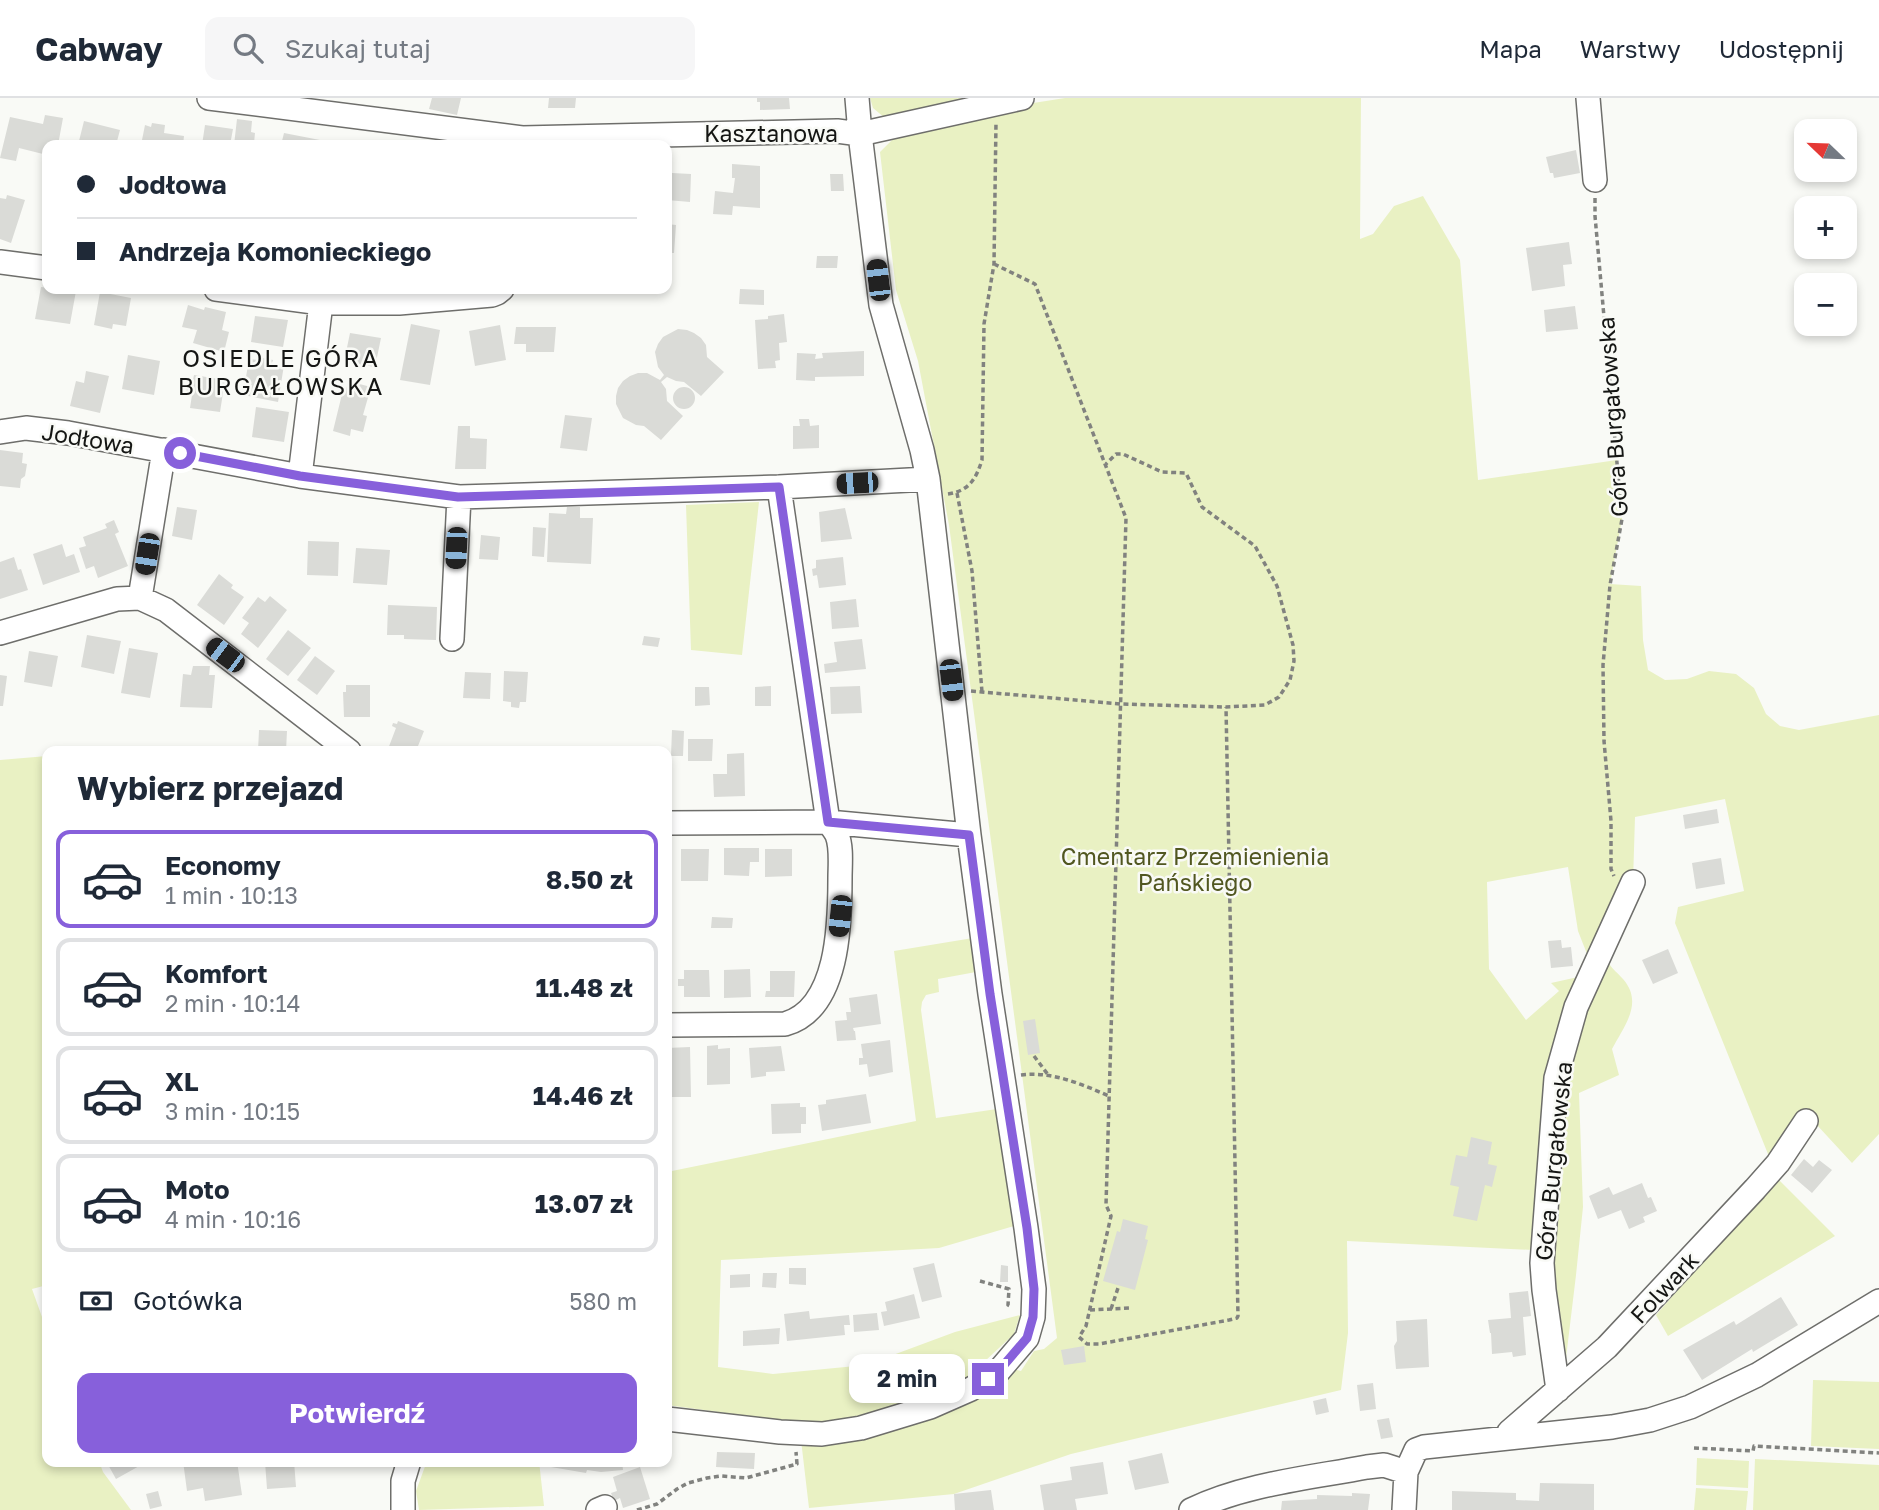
<!DOCTYPE html>
<html lang="pl">
<meta charset="utf-8">
<style>
body{margin:0;font-family:"Golos Text",sans-serif;background:#f6f6f7;color:#1f2937;height:100vh;display:flex;flex-direction:column;font-size:26px;white-space:nowrap}
*{box-sizing:border-box;margin:0}
p{font-size:23px;color:#747a83}
.icon{flex:none;width:38px;height:38px;fill:none;stroke:currentColor;stroke-width:2;stroke-linecap:round;stroke-linejoin:round}
.map{position:relative;flex:1;overflow:hidden}
.sheet{position:absolute;left:42px;top:648px;width:630px;height:721px;display:flex;flex-direction:column;background:#fff;border-radius:14px;box-shadow:0 4px 10px #0003}
.sheet>*{flex:none}
.top-card{position:absolute;left:42px;top:42px;width:630px;height:154px;border-radius:14px;box-shadow:0 4px 10px #0003;display:grid;align-content:center;height:154px;padding:0 35px;background:#fff}
.needle{width:46px;rotate:293deg}
.tools{position:absolute;left:1794px;top:21px;display:grid;gap:14px}
.tools a{display:grid;place-items:center;width:63px;height:63px;border-radius:14px;background:#fff;box-shadow:0 4px 10px #0003;font-size:35px}
.end{position:absolute;width:32px;height:32px;margin:-16px;border:9px solid #8760db;background:#fff;box-shadow:0 0 0 4px #fff}
.from{border-radius:50%}
.bubble{position:absolute;height:49px;border-radius:14px;background:#fff;box-shadow:0 4px 10px #0003;font-size:23px;font-weight:700;line-height:49px;text-align:center}
.car{position:absolute;width:21px;height:42px;margin:-21px -10px;border-radius:9px;box-shadow:0 0 5px 2px #0007;background:linear-gradient(#222 24%,#8ab4d8 0 40%,#222 0 76%,#8ab4d8 0 86%,#222 0)}
.top-card b{display:flex;align-items:center;gap:24px;height:66px;font-size:26px}
.top-card b+b{border-top:2px solid #e0e1e3}
.top-card i{width:18px;height:18px;background:#1f2937}
ul{padding:0;list-style:none}
li{display:flex;align-items:center;gap:21px;height:98px;margin:0 14px 10px;padding:0 21px;border:4px solid #e0e1e3;border-radius:14px}
li div{flex:1}
li b{display:block;font-size:26px}
li em{font-style:normal;font-weight:700}
li.on{border-color:#8760db}
li>.icon{width:63px;height:63px;stroke-width:1.5}
h2{padding:0 35px;font-size:32px;line-height:84px}
.pay{display:flex;align-items:center;gap:18px;height:77px;padding:0 35px;font-size:26px}
.pay p{margin-inline-start:auto}
.primary-button{display:flex;gap:14px;margin-top:auto;padding:14px 35px}
.primary-button a{flex:1;height:80px;border-radius:14px;background:#8760db;color:#fff;font-size:28px;font-weight:700;line-height:80px;text-align:center}
header{display:flex;align-items:center;gap:42px;box-sizing:border-box;height:98px;padding:0 35px;background:#fff;border-bottom:2px solid #e0e1e3}
header strong{font-size:33px}
nav{display:flex;gap:38px;margin-inline-start:auto;font-size:24px}
.search{width:490px;height:63px;background:#f6f6f7;display:flex;align-items:center;gap:18px;box-sizing:border-box;padding:0 24px;border-radius:14px;color:#747a83;font-size:26px}
.map>svg:first-child{display:block}
.green{fill:#e9f1c3;fill-rule:evenodd}
.building{fill:#dadbd7}
.lines{fill:none;stroke-linecap:round;stroke-linejoin:round}
.minor-casing{stroke:#6e6e6b;stroke-width:26}
.path{stroke:#81827f;stroke-width:3.5;stroke-dasharray:5 3.5;stroke-linecap:butt}
.minor{stroke:#fff;stroke-width:23}
.route{stroke:#8760db;stroke-width:9}
.labels{text-anchor:middle;dominant-baseline:central;stroke-width:5;stroke-linejoin:round;paint-order:stroke}
.street-label{font-size:23px;fill:#151614;stroke:#f9faf6}
.park-label{font-size:23px;fill:#515720;stroke:#f9faf6}
.neighbourhood-label{font-size:24px;letter-spacing:2px;fill:#151614;stroke:#f9faf6}
</style>
<header>
<strong>Cabway</strong>
<div class="search"><svg class="icon" aria-label="search" viewBox="0 0 24 24"><circle cx="10" cy="10" r="6"/><path d="M15 15l6 6"/></svg>Szukaj tutaj</div>
<nav><a>Mapa</a><a>Warstwy</a><a>Udostępnij</a></nav>
</header>
<div class="map">
<svg width="1879" height="1412" viewBox="0 0 1879 1412">
<rect width="100%" height="100%" fill="#f9faf6"/>
<!-- green -->
<path class="green" d="M870,0H987L885,20L873,10Z
M1065,0H1361L1360,141L1373,136L1394,108L1423,98L1460,162L1478,382L1617,362L1622,421L1610,486L1641,488L1643,542L1648,572L1665,582L1687,581L1709,573L1736,576L1754,590L1766,616L1780,628L1799,632L1879,617V1036L1852,1065L1816,1026L1770,1061L1675,825L1678,809L1744,793L1725,701L1635,719L1633,784L1606,859C1609,869 1616,873 1623,881C1644,905 1624,928 1612,951L1619,977L1579,995L1583,1109L1576,1177L1566,1260L1553,1255L1533,1152L1347,1143L1348,1235L1341,1292L1071,1356L954,1396L809,1410L799,1325L667,1307V1074L916,1023L894,853L973,840L976,874L938,881L939,894L926,897L922,904L921,912L936,1020L997,1011L1014,1128L939,1150L721,1162L718,1269L773,1276L866,1267L955,1234L1020,1217L1014,1236L984,1264L1021,1273L1034,1253L1044,1251L1057,1240L949,427L918,263L896,192L880,54L894,40L996,11ZM1568,769L1578,833L1589,861L1578,879L1551,885L1559,893L1526,922L1489,871L1487,784Z
M759,404L742,557L691,552L686,407Z
M47,658V1187L32,1191L47,1233V1363H99L103,1374L131,1412H0V662Z
M1776,1079L1835,1138L1668,1238L1656,1217Z
M1813,1282L1879,1284V1351L1811,1348Z
M1697,1360L1749,1363L1748,1390L1696,1387Z
M1755,1361L1879,1367V1412H1753Z
M427,1363H539L544,1408L419,1412L416,1393Z
M1696,1390L1748,1393L1746,1412H1694Z"/>
<!-- building -->
<path class="building" d="M432,0H461L457,17L429,11Z
M549,0H576L575,10H548Z
M757,0H789L790,11L760,12V4H757Z
M45,17L63,20L58,47H47V57L19,50L16,63L0,60L10,19L43,26Z
M237,21L252,23L251,34L255,35L254,45H250V47H234Z
M84,23L120,32L116,47H78Z
M152,25L165,27L164,35L184,38L183,47H141L145,27L151,29Z
M205,27L233,31L230,47H202Z
M284,35L325,43L324,47H281Z
M1576,52L1580,75L1554,80L1553,75H1550L1546,59Z
M732,66L760,68V110L733,108L732,117L713,116L715,93L733,95L735,80H732Z
M667,69L672,70V75L691,76L690,104L667,102Z
M830,76H843L844,93H831Z
M7,97L25,102L11,145L0,141V100L6,101Z
M667,126L676,127L674,155H667Z
M1569,144L1572,166L1563,167L1565,188L1532,193L1526,150Z
M817,158H838L837,170H816Z
M41,189L76,193L70,226L35,221Z
M740,191L764,192V207L739,206Z
M100,194L131,200L126,228L113,226L112,231L94,227Z
M188,207L204,212L205,209L226,214L222,232L229,234L224,254L193,245L197,232L182,229Z
M1575,208L1578,231L1546,234L1544,212Z
M784,216L787,244L779,245L780,262L775,263L776,270L758,271L755,222L768,221V218Z
M255,218L288,222L283,249L251,244Z
M411,226L440,232L430,287L400,282Z
M500,227L506,262L475,268L469,233Z
M516,229H556L554,254H526V246H514Z
M678,231L687,232L694,235L701,240L706,247L707,259L724,274L701,298L684,284L676,283L667,279L661,284L666,291L667,303L683,318L661,342L644,328L636,327L623,320L616,306V298L618,290L623,283L630,278L638,275H647L660,282L664,277L658,269L655,254L658,246L663,239Z
M350,235L381,240L375,269L344,264Z
M864,253V278L815,279V283L796,282L797,255L816,256L815,261L823,260L822,255Z
M128,257L160,263L154,297L122,291Z
M259,259L273,262L272,265L284,267L278,304L243,297L249,261L259,262Z
M86,273L109,278L100,315L70,308L76,283L84,285Z
M194,277L225,282L220,314L190,310L192,297L186,296L187,286L192,287Z
M348,283L371,289L363,317L367,318L363,334L351,331L350,338L333,333L343,292L346,293Z
M673 300a11 11 0 1 1 22 0a11 11 0 1 1-22 0Z
M256,309L289,314L284,344L252,339Z
M565,317L592,320L587,353L560,350Z
M799,321H809L810,328L819,327V350L793,351V328H800Z
M458,328H470V340L487,341L486,371H455Z
M0,352L23,355L22,365L27,366L25,378L21,381L20,390L0,388Z
M177,409L197,412L192,442L172,438Z
M567,409H580V420H593L591,466L547,464L549,415L566,416Z
M845,410L852,441L821,444L819,414Z
M114,422L119,434L115,436L128,468L98,480L94,468L86,471L79,450L86,448L83,439L107,430L105,426Z
M533,429L546,430L544,459L532,458Z
M481,437L500,439L498,462L479,461Z
M308,443L339,444L338,478L307,477Z
M62,446L66,459L74,456L80,474L43,487L33,456Z
M356,450L390,452L387,487L353,485Z
M14,459L18,472L21,471L28,492L0,501V464Z
M843,459L846,487L819,490L817,477L813,478L812,471L816,470V462Z
M219,476L233,487L231,490L244,499L224,527L197,507Z
M270,498L287,512L258,550L241,536L249,525L242,520L258,499L265,504Z
M856,501L859,529L832,531L830,504Z
M388,507L437,509L436,542L404,541V537H387Z
M288,532L311,550L288,578L266,561Z
M87,537L121,543L114,576L81,569Z
M644,538L660,540L658,549L642,547Z
M862,541L866,571L825,575L824,566L837,564L834,544Z
M129,550L158,555L150,600L121,595Z
M29,553L58,558L52,589L24,584Z
M315,558L335,573L317,597L297,582Z
M193,568H210L209,577H215L212,610L180,609L183,576L191,577Z
M504,573L528,574L526,604H520L519,610L511,609V604L503,603Z
M465,574L491,575L490,601L463,600Z
M0,577L7,578L3,608H0Z
M346,587H370V619H344L343,594H346Z
M771,588V608H755V589Z
M860,588L862,615L831,616L830,589Z
M695,589H709L710,607L695,608Z
M398,623L424,633L416,653H392L388,651L396,630L392,628L393,625L397,626Z
M259,632L287,633L286,653H258Z
M672,632L684,633L683,658H671Z
M688,641H713L712,663H688Z
M744,655L745,698L714,699L713,676H727V656Z
M1717,711L1719,725L1685,731L1683,717Z
M724,750H759V764H750L749,778L724,777Z
M681,751H709L708,783H681Z
M765,751H792V778L765,779Z
M1721,760L1725,786L1696,791L1692,765Z
M712,819L733,820L732,830H711Z
M1561,842L1562,850L1571,849L1573,868L1551,870L1548,843Z
M1668,851L1678,875L1653,886L1642,862Z
M750,871L751,899L724,900V872Z
M684,872H709L710,899H684V888H678V881H684Z
M770,873H795L794,899H765L766,893H770Z
M877,896L881,926L853,930L854,933H855L856,942L837,943L835,923L847,922L846,914H851L849,900Z
M1035,921L1040,955L1028,957L1023,923Z
M890,942L893,974L869,979L867,966L859,967V960H863L861,946Z
M718,947V951L730,950V986L707,987V948Z
M781,948L785,973L766,974V978L751,980L749,950Z
M690,949L691,999H667V950Z
M866,996L871,1025L822,1033L818,1007L826,1006V1002Z
M800,1005V1009H806V1026H801V1035L772,1036L771,1006Z
M1471,1039L1492,1044L1488,1066L1497,1068L1492,1089L1485,1087L1477,1123L1453,1118L1459,1089L1450,1087L1456,1057L1467,1059Z
M1804,1061L1813,1069L1819,1062L1832,1072L1812,1095L1791,1077Z
M1642,1085L1648,1100L1651,1099L1657,1113L1643,1119L1645,1124L1629,1131L1621,1112L1598,1121L1589,1098L1609,1089L1613,1097Z
M1123,1121L1148,1128L1145,1141L1148,1142L1135,1192L1103,1183L1117,1133L1120,1134Z
M934,1165L942,1199L922,1204L913,1170Z
M1001,1167L1008,1168V1184H1000Z
M789,1170H806V1187L789,1186Z
M763,1175H777L776,1190L762,1189Z
M750,1176V1189L730,1190V1177Z
M1528,1193L1531,1218L1523,1219L1526,1257L1513,1259L1512,1254L1492,1256L1491,1235H1490L1488,1222L1511,1220L1509,1195Z
M914,1196L920,1220L884,1228L881,1214L887,1213L885,1204Z
M1781,1199L1798,1227L1753,1254L1752,1251L1702,1282L1683,1252L1734,1223L1736,1227Z
M809,1213L810,1221L849,1217L850,1227H844L845,1237L787,1243L784,1216Z
M877,1215L879,1232L854,1234L853,1217Z
M1427,1221L1429,1269L1396,1271L1394,1248L1397,1243L1396,1223Z
M780,1230L779,1246L743,1248V1233Z
M1084,1248L1086,1264L1064,1267L1061,1252Z
M1373,1285L1376,1311L1360,1313L1357,1287Z
M1326,1300L1329,1314L1316,1317L1313,1303Z
M1389,1320L1393,1339L1381,1341L1377,1322Z
M717,1354L755,1355L754,1371L716,1369Z
M1162,1355L1169,1385L1135,1392L1128,1363Z
M106,1363H139L141,1367L116,1381Z
M183,1363H237L242,1397L205,1403L203,1390L187,1393Z
M294,1363L296,1389L267,1391L265,1364Z
M552,1363H622L623,1372L601,1374L587,1372L586,1375L551,1369Z
M1103,1364L1108,1396L1075,1401L1077,1412H1044L1040,1387L1072,1382L1070,1369Z
M640,1369L650,1401L623,1410L620,1400L614,1403L611,1395L617,1393L613,1379Z
M1540,1385L1594,1386V1412H1452V1393L1516,1395V1402L1539,1403Z
M991,1392L994,1412H955L954,1396Z
M158,1393L162,1408L150,1411L146,1396Z
M1352,1395L1370,1396L1368,1412H1281L1282,1403L1317,1401V1397L1352,1398Z"/>
<g class="lines">
<!-- minor casing -->
<g class="minor-casing">
<path id="minor" d="M209,0L522,40L837,33L860,36L1022,0
M1588,0L1595,82
M0,164L47,170
M216,191L321,205H399L492,197L497,195L502,191
M0,334L26,330L68,335L300,378L459,399L779,389L928,381
M300,378L321,205
M140,500L164,352
M0,535L117,501L140,500L166,512L349,653
M452,541L459,399
M667,725L828,724L969,737
M667,927L785,926C839,911 840,825 840,780C840,767 842,749 837,737C835,732 831,728 828,724L779,389
M1558,1292L1544,1192L1542,1165L1556,980L1576,909L1633,784
M667,1321L780,1334L822,1336L861,1330L930,1309L971,1291L997,1275L1027,1240L1033,1219L1034,1191L1026,1130L990,896L969,737L928,381L922,352L881,207L860,36L857,0
M1508,1340L1509,1334L1607,1249L1755,1091L1778,1065L1806,1023
M403,1412V1383L409,1363
M598,1412L605,1409
M1191,1412C1245,1386 1309,1380 1367,1369L1384,1367L1406,1374
M1404,1412L1406,1374L1416,1352L1424,1349L1612,1329L1650,1322L1690,1309L1757,1277L1879,1203"/>
</g>
<!-- path -->
<path class="path" d="M1595,100V118L1622,421L1610,487L1603,567L1604,643L1611,723V771L1614,778
M994,166L1035,186L1126,420L1106,1107L1111,1118L1086,1228L1079,1239L1087,1246H1099L1229,1222L1237,1220L1238,1218L1226,609
M957,395L972,473L982,594
M948,396C969,393 976,381 982,362L984,226L994,166L996,24
M971,593L1121,606L1226,609L1265,607L1279,599L1290,582L1294,563L1293,547L1277,488L1255,448L1202,409L1186,375L1162,374L1123,356H1116L1106,366
M1034,958L1049,978
M1021,977C1052,973 1081,986 1109,998
M980,1183L1009,1191L1008,1207L1012,1209
M1111,1211L1119,1187
M1090,1212L1130,1210
M1694,1350L1753,1353L1754,1348L1879,1355
M637,1412L657,1406L677,1391L688,1385L707,1380L721,1378L746,1380L797,1366L796,1354"/>
<!-- minor -->
<use href="#minor" class="minor"/>
</g>
<g class="lines">
<!-- route -->
<path class="route" d="M180,355L300,378L458,399L779,389L828,724L969,737L990,896L1027,1130L1034,1191L1033,1219L1027,1240L997,1275L988,1281"/>
</g>
<g class="labels">
<!-- street labels -->
<g class="street-label">
<text x="771" y="35">Kasztanowa</text>
<text transform="translate(1612 319) rotate(-94)">Góra Burgałowska</text>
<text transform="translate(88 340) rotate(9)">Jodłowa</text>
<text transform="translate(1553 1063) rotate(-84)">Góra Burgałowska</text>
<text transform="translate(1664 1189) rotate(-47)">Folwark</text>
</g>
<!-- park labels -->
<g class="park-label">
<text x="1195" y="758">Cmentarz Przemienienia<tspan x="1195" dy="26">Pańskiego</tspan></text>
</g>
<!-- neighbourhood labels -->
<g class="neighbourhood-label">
<text x="281" y="259">OSIEDLE GÓRA<tspan x="281" dy="28">BURGAŁOWSKA</tspan></text>
</g>
</g>
</svg>
<div class="tools">
<a><svg class="needle" viewBox="-14 -14 28 28"><path d="M0-13l5 13h-10z" fill="#e53935"/><path d="M0 13l5-13h-10z" fill="#747a83"/></svg></a>
<a>+</a>
<a>−</a>
</div>
<i class="end from" style="left:180px;top:355px"></i>
<i class="end" style="left:988px;top:1281px"></i>
<div class="bubble" style="left:849px;top:1256px;width:116px">2 min</div>
<i class="car" style="left:878px;top:182px;rotate:353deg"></i>
<i class="car" style="left:857px;top:385px;rotate:267deg"></i>
<i class="car" style="left:456px;top:450px;rotate:183deg"></i>
<i class="car" style="left:147px;top:456px;rotate:189deg"></i>
<i class="car" style="left:225px;top:557px;rotate:307deg"></i>
<i class="car" style="left:951px;top:582px;rotate:173deg"></i>
<i class="car" style="left:840px;top:818px;rotate:186deg"></i>
<div class="top-card">
<b><i class="from"></i>Jodłowa</b>
<b><i></i>Andrzeja Komonieckiego</b>
</div>
<section class="sheet">
<h2>Wybierz przejazd</h2>
<ul>
<li class="on"><svg class="icon" aria-label="car" viewBox="0 0 24 24"><path d="M5 17H2v-5l4-1 3-4h7l3 4 3 1v5h-3M9 17h6M6 11h13"/><circle cx="7" cy="17" r="2"/><circle cx="17" cy="17" r="2"/></svg><div><b>Economy</b><p>1 min · 10:13</p></div><em>8.50 zł</em></li>
<li><svg class="icon" aria-label="car" viewBox="0 0 24 24"><path d="M5 17H2v-5l4-1 3-4h7l3 4 3 1v5h-3M9 17h6M6 11h13"/><circle cx="7" cy="17" r="2"/><circle cx="17" cy="17" r="2"/></svg><div><b>Komfort</b><p>2 min · 10:14</p></div><em>11.48 zł</em></li>
<li><svg class="icon" aria-label="car" viewBox="0 0 24 24"><path d="M5 17H2v-5l4-1 3-4h7l3 4 3 1v5h-3M9 17h6M6 11h13"/><circle cx="7" cy="17" r="2"/><circle cx="17" cy="17" r="2"/></svg><div><b>XL</b><p>3 min · 10:15</p></div><em>14.46 zł</em></li>
<li><svg class="icon" aria-label="car" viewBox="0 0 24 24"><path d="M5 17H2v-5l4-1 3-4h7l3 4 3 1v5h-3M9 17h6M6 11h13"/><circle cx="7" cy="17" r="2"/><circle cx="17" cy="17" r="2"/></svg><div><b>Moto</b><p>4 min · 10:16</p></div><em>13.07 zł</em></li>
</ul>
<div class="pay"><svg class="icon" aria-label="cash" viewBox="0 0 24 24"><path d="M3 7h18v10H3z"/><circle cx="12" cy="12" r="2"/></svg>Gotówka<p>580 m</p></div>
<div class="primary-button"><a>Potwierdź</a></div>
</section>
</div>
